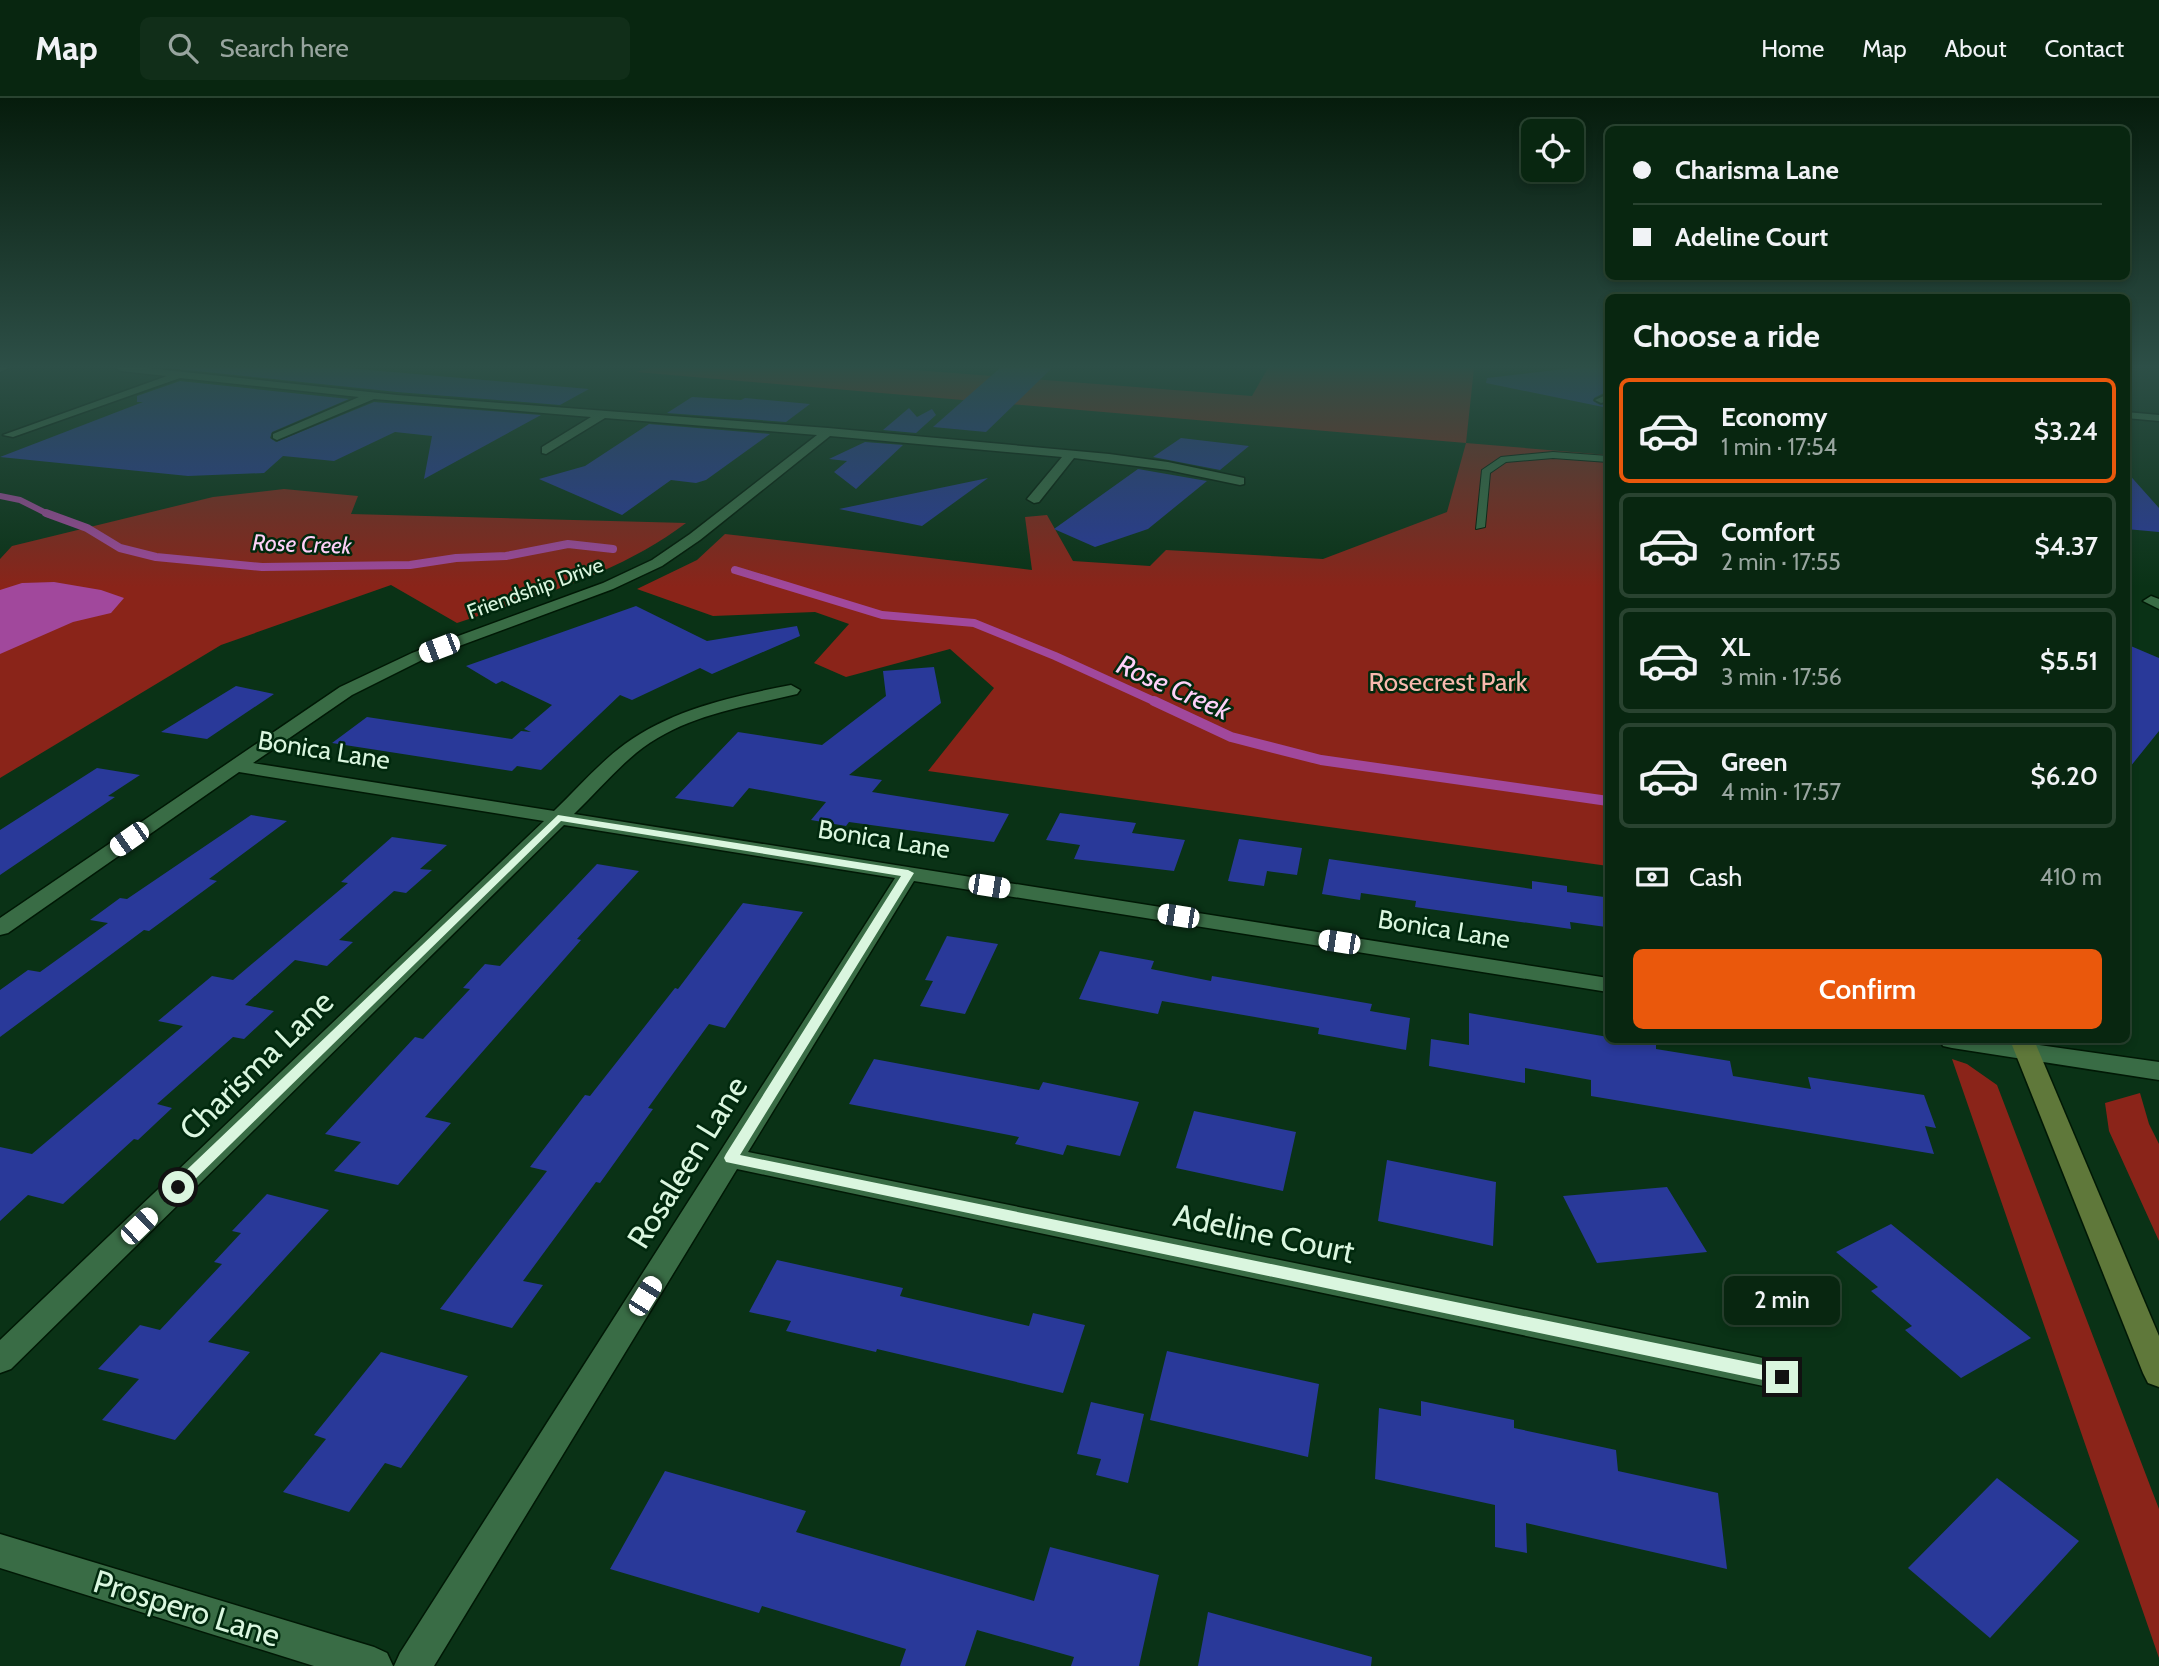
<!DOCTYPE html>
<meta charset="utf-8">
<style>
body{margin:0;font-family:Cabin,sans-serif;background:#112e19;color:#f1f3f6;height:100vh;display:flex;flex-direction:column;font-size:26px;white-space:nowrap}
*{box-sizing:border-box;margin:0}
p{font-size:23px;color:#98a59f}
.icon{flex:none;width:38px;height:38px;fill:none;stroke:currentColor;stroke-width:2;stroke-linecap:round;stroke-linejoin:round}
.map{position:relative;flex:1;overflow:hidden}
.details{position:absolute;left:1605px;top:196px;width:525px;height:749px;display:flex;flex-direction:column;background:#082610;border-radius:10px;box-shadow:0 4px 10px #0003,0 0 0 2px #294330}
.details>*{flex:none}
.top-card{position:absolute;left:1605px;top:28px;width:525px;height:154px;border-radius:10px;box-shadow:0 4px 10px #0003,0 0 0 2px #294330;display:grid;align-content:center;height:154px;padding:0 28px;background:#082610}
.buttons{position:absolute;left:1521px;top:21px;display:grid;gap:14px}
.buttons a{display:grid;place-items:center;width:63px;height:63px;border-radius:10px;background:#082610;box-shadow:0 4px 10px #0003,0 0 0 2px #294330;font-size:35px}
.end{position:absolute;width:32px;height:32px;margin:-16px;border:9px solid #daf6df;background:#111;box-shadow:0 0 0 4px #111}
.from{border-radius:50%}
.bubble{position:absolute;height:49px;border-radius:10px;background:#082610;box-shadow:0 4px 10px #0003,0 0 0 2px #294330;font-size:23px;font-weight:600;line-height:49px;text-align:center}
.car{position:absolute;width:21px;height:42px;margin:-21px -10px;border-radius:9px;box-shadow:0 0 5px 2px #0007;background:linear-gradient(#fff 24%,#345 0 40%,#fff 0 76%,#345 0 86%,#fff 0)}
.top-card b{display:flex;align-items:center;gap:24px;height:66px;font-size:26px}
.top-card b+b{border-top:2px solid #294330}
.top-card i{width:18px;height:18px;background:#f1f3f6}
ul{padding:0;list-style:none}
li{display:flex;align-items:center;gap:21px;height:105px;margin:0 14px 10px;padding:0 14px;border:4px solid #294330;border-radius:10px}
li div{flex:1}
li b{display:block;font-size:26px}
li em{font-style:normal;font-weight:600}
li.on{border-color:#ea580c}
li>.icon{width:63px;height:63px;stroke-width:1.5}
h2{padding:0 28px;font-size:32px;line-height:84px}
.pay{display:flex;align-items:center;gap:18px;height:77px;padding:0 28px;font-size:26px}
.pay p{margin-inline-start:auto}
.cta{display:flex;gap:14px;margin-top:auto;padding:14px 28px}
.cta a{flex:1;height:80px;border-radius:10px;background:#ea580c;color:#fff;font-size:28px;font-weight:600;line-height:80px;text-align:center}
header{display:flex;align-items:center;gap:42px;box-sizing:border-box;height:98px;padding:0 35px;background:#082610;border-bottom:2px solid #294330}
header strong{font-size:33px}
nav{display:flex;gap:38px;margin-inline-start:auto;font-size:24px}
.search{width:490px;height:63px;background:#112e19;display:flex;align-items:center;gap:18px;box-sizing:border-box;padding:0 24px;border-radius:10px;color:#98a59f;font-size:26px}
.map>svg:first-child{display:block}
.green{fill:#8a2419}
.water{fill:#a1489c}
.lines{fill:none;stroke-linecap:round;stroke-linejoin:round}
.stream-far2{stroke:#a1489c;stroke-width:6}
.stream-far1{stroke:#a1489c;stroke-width:8}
.stream{stroke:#a1489c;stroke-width:10}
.building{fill:#293999}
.service-casing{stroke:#001805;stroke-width:2}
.minor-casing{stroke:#001805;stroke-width:3}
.secondary-casing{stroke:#001805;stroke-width:3}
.service{fill:#396c45;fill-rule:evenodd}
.minor{fill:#396c45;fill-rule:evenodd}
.secondary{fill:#5f783a;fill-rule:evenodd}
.route{fill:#daf6df}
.labels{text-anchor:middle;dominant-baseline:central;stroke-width:5;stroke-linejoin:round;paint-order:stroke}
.far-street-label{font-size:21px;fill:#daf6df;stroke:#00280d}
.far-water-label{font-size:23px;font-style:italic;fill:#fed0f9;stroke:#00280d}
.park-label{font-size:26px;fill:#f8b9ae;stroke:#00280d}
.street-label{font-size:26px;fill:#daf6df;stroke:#00280d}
.water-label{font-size:28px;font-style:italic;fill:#fed0f9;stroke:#00280d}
.near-street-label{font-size:32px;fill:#daf6df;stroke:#00280d}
</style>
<header>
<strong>Map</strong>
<div class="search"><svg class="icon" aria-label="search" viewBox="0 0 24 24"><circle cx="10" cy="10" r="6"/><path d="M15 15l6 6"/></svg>Search here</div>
<nav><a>Home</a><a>Map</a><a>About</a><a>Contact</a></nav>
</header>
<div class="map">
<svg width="2159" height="1568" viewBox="0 0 2159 1568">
<rect width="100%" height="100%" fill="#0a3216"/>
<!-- green -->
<path class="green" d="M650,270H890L1252,298L1268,270H1474L1466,345L1608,357V768L928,673L994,590L950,551L846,579L814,565L849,526L815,514L713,518L637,491L697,462L725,436L1032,472L1025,419L1047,417L1073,463L1150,468L1166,452L1323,461L1447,414L1466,345L636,274Z
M284,391L358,398L351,416L686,425C619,476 536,498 457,525L391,487L221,547L0,680V461L12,448L213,399Z
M1952,961L1967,966L1997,987L2159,1411V1560Z
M2140,995L2149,1026L2159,1046V1143L2109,1033L2105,1005Z"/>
<!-- water -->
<path class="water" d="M54,484L101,492L124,500L111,515L73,524L0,556V492L22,485Z"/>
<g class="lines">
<!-- stream-far2 -->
<path class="stream-far2" d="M0,398L20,402L50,417"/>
<!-- stream-far1 -->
<path class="stream-far1" d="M46,415L87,430L120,450L156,459L262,469L410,467L456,460L506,458L568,446L613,451
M735,472L882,517L974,525L1055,558L1158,605"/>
<!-- stream -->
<path class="stream" d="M1154,603L1231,639L1321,662L1608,703"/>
</g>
<!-- building -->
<path class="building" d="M169,270H347L589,291L560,307L397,294Z
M1000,270H1052L986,334L933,329Z
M1573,270H1608V293L1594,300L1593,303L1600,307L1608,306V310L1486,285L1487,280Z
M180,283L349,301L272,334L270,340L276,344L374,304L541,317L424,381L432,338L395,334L334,363L283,358L264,375L188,378L0,359L143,304H137V298Z
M692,299L741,302L745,300L810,306L786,324L667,315Z
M909,310L917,319L932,311L936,317L916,335L883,332Z
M649,326L770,336L706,382L696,385L671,382L622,417L539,381L585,368Z
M1181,340L1249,348L1220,372L1153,359Z
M865,344L903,347L856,391L834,374L847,363L829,361Z
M1138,371L1207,383L1148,431L1095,449L1054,431Z
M2126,373L2159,410V434L2126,431Z
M988,380L922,428L839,411Z
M636,508L707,543L797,528L800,538L712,576L700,570L632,602L620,597L541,672L517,668L512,673L332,645L367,619L512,641L521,633L531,634L524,631L552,607L502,583L496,586L466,568Z
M2126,546L2159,560V633L2126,674Z
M934,569L941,605L849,677L882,682L872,694L1009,716L994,744L849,724L846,728L811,722L826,704L749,690L733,709L675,700L738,634L822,647L886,598L883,573Z
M236,588L274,596L207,641L161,634Z
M97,670L140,677L108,698L115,699L0,777V732Z
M1060,715L1136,725L1132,735L1185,742L1174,773L1074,761L1080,747L1046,742Z
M251,717L287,723L209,781L217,783L149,833L144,832L0,939V892L28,872L40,874L108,825L90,822L120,800L127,801Z
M392,739L447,747L420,771L432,772L406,795L394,793L339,842L353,844L327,868L295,862L245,907L274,913L244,941L233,939L157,1006L172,1010L138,1042L134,1041L63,1106L28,1097L0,1123V1049L32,1056L183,928L158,923L212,878L233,882L348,785L341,784Z
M1239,741L1302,750L1297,777L1267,773L1264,788L1228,783Z
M1329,761L1532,791V783L1567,788V794L1604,799L1606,829L1570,824L1571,831L1415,809L1416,803L1361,795L1360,802L1322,796Z
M597,766L639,773L577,841L581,842L425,1019L451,1025L398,1087L334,1073L361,1044L325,1036L415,939L423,941L470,891L463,890L485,866L500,868Z
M743,805L803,814L725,930L709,926L648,1010L653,1011L600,1085L596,1084L523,1183L543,1187L512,1230L440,1211L547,1073L530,1069L585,997L590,998L675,890L678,891Z
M947,838L998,846L965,916L920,908L933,883L925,882Z
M1100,853L1154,863L1151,871L1211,883L1212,878L1372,906L1370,913L1410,920L1406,952L1318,936L1319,930L1162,903L1158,916L1079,901Z
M1469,915L1608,939V942L1656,947V951L1730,963L1733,978L1811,991L1808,979L1924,997L1936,1030L1925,1028L1934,1056L1591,998V982L1525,970V985L1429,968L1431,941L1469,947Z
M874,961L1039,992L1043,984L1139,1004L1120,1058L1067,1047L1063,1057L1015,1046L1019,1039L849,1006Z
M1194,1013L1296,1034L1283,1093L1176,1070Z
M1387,1062L1496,1084L1493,1148L1378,1123Z
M1667,1089L1707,1154L1597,1165L1563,1098Z
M267,1096L329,1112L208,1244L250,1254L175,1342L102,1322L139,1281L98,1271L140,1227L160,1232L222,1166L214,1164L241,1135L232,1133Z
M1891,1126L2031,1240L1961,1280L1905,1232L1912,1228L1871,1193L1878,1189L1836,1154Z
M777,1162L903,1190L900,1198L1029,1228L1033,1215L1085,1227L1063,1295L877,1251L876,1254L786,1233L791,1223L749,1214Z
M1167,1253L1319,1286L1308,1359L1150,1322Z
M381,1254L468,1278L401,1370L385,1365L349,1414L283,1394L326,1341L314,1337Z
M1421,1303L1514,1322V1330L1616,1352L1618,1373L1718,1395L1727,1471L1526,1425L1527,1455L1495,1449V1407L1375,1381L1379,1310L1421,1318Z
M1091,1304L1144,1316L1128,1385L1096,1377L1101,1361L1077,1356Z
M665,1373L806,1413L796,1434L1034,1503L1050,1449L1159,1477L1139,1568H1071L1074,1559L977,1532L965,1568H900L906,1551L762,1508L759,1515L610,1471Z
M1997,1380L2079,1443L1990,1540L1908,1470Z
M1208,1514L1372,1559L1371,1568H1198Z"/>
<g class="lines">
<!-- service casing -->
<g class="service-casing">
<path id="service" d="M1553,354L1608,358V364L1553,360L1506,364L1490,375L1485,429L1476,431L1482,372L1501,359Z"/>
</g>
<!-- minor casing -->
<g class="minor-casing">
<path id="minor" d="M0,270H8L0,274Z
M116,270H147L397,297L828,330L1109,356L1168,364L1244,380V386L1240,387L1168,372L1074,360L1039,404L1034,405L1027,401L1062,359L830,338L700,442L662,468L613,491L424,561L352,597L253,665L554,713C577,691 599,665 625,646C673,611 734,598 791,587L800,592L797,596C742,609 681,618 636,655C614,673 595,696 574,716L1608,880V894L914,783L748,1054L1782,1264L1793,1268L1798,1278L1793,1288L1782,1292L737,1071L434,1568H394L400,1555L895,780L564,727L11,1271L0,1275V1242L544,723L239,674L8,835L0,837V820L340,589L412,555L603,485L652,462L690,436L817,337L605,320L546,356L542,355V349L591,319L374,301L277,342L273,340V336L359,299L180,280L13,339L3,337L167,278L121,273Z
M1608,296V303L1601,305L1595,302Z
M2126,314L2159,317V323L2126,320Z
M2151,498L2159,501V511L2143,503Z
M1940,942H2004L2159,964V982L1952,950L1943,948Z
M0,1436L374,1549L387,1555L393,1568H314L0,1470Z"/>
</g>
<!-- secondary casing -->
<g class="secondary-casing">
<path id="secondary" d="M2010,942H2034L2159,1238V1289L2148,1285L2143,1275Z"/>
</g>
<!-- service -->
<use href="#service" class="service"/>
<!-- minor -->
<use href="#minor" class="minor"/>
<!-- secondary -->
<use href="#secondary" class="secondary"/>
</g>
<!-- sky -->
<linearGradient id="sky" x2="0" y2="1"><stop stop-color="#061c0c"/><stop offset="0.55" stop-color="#2d4f47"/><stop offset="1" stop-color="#2d4f47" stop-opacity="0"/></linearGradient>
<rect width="2159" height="489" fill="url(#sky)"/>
<!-- route -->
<path class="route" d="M558,717L908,772L914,775L740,1057L1782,1271L1788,1273L1791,1279L1788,1284L1782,1286L726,1064L724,1060L726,1056L901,778L561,723L183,1093H173L171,1089L173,1085Z"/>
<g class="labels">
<!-- far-street labels -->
<g class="far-street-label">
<text transform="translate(535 490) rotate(-20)">Friendship Drive</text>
</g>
<!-- far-water labels -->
<g class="far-water-label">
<text transform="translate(302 446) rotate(2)">Rose Creek</text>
</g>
<!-- park labels -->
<g class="park-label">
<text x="1448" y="584">Rosecrest Park</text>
</g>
<!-- street labels -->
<g class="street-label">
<text transform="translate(324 652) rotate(9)">Bonica Lane</text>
<text transform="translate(884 741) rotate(9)">Bonica Lane</text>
<text transform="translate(1444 831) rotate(9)">Bonica Lane</text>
</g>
<!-- water labels -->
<g class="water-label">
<text transform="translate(1174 589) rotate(24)">Rose Creek</text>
</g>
<!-- near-street labels -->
<g class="near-street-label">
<text transform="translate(256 967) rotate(-44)">Charisma Lane</text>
<text transform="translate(687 1064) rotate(-58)">Rosaleen Lane</text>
<text transform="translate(1264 1135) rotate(12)">Adeline Court</text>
<text transform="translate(187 1510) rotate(17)">Prospero Lane</text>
</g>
</g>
</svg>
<div class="buttons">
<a><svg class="icon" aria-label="locate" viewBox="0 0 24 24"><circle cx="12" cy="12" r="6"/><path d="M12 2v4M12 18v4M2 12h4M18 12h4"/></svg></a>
</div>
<i class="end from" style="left:178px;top:1089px"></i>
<i class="end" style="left:1782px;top:1279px"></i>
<div class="bubble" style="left:1724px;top:1178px;width:116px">2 min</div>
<i class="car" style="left:439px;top:550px;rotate:249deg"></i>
<i class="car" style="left:129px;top:741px;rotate:235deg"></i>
<i class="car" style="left:989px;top:788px;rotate:99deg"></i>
<i class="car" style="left:1178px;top:818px;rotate:279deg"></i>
<i class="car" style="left:1339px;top:844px;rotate:279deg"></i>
<i class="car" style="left:139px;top:1128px;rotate:46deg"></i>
<i class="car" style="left:645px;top:1198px;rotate:32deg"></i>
<div class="top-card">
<b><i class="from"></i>Charisma Lane</b>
<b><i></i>Adeline Court</b>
</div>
<section class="details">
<h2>Choose a ride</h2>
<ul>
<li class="on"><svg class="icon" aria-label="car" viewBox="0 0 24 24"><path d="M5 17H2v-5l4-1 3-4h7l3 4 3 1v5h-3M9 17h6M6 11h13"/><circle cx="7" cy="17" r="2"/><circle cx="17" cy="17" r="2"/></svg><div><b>Economy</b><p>1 min · 17:54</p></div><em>$3.24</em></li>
<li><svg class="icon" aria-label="car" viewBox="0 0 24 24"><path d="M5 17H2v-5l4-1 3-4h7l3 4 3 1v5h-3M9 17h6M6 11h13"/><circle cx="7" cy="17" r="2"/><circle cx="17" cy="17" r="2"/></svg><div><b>Comfort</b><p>2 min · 17:55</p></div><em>$4.37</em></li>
<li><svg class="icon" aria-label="car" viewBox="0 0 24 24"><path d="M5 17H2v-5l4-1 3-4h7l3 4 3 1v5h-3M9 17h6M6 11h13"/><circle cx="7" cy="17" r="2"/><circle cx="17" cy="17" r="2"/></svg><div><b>XL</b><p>3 min · 17:56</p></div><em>$5.51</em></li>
<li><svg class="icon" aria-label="car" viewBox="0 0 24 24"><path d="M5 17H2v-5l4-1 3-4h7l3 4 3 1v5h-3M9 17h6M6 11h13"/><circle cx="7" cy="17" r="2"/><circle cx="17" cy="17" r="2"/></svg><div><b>Green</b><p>4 min · 17:57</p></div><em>$6.20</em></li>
</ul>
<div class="pay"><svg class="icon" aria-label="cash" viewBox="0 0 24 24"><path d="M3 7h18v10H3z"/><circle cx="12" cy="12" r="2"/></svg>Cash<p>410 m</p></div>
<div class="cta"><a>Confirm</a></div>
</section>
</div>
